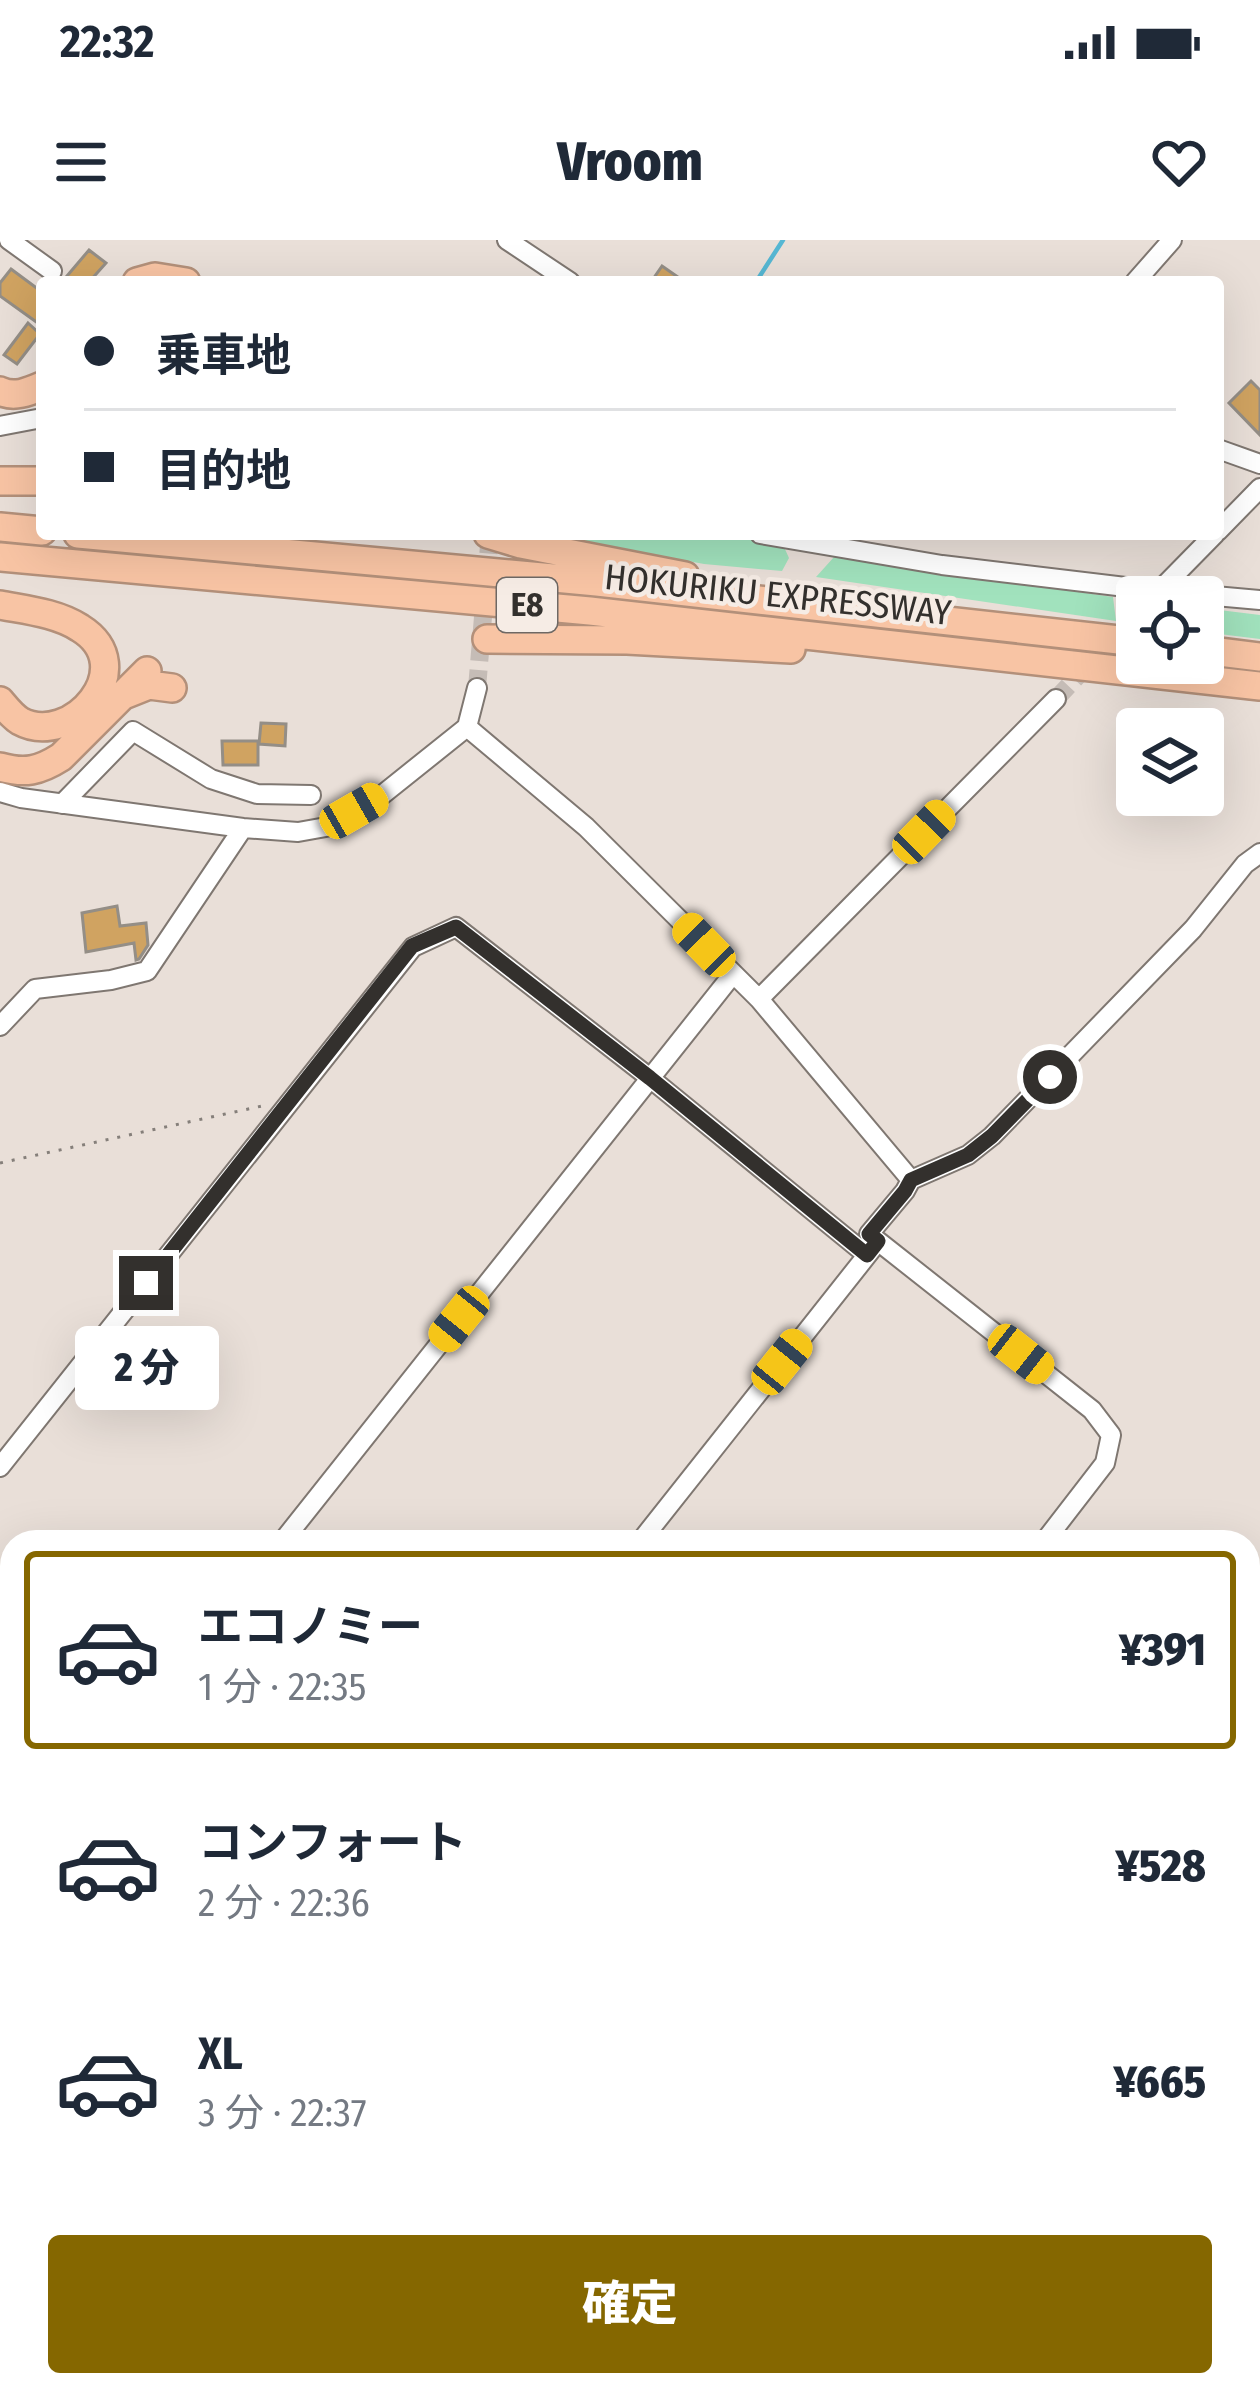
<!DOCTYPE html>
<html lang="ja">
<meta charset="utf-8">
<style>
body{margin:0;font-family:"Fira Sans Condensed","Noto Sans JP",sans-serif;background:#f2f2f3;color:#1f2937;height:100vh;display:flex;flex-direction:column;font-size:45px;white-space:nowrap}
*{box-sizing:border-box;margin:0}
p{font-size:39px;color:#747a83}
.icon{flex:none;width:66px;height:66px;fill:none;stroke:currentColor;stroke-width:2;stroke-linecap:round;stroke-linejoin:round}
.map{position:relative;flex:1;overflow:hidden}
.sheet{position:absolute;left:0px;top:1290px;width:1260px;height:867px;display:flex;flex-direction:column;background:#fff;border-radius:36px 36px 0 0;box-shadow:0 12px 48px #0002}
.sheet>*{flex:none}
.banner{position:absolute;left:36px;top:36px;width:1188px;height:264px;border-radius:12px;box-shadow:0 12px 48px #0002;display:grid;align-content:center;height:264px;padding:0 48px;background:#fff}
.controls{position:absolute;left:1116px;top:336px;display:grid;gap:24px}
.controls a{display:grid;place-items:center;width:108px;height:108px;border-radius:12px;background:#fff;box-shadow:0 12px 48px #0002;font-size:60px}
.end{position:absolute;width:54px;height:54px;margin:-27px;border:15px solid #33302d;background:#fff;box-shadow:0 0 0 6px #fff}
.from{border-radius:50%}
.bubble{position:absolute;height:84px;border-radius:12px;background:#fff;box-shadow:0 12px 48px #0002;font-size:39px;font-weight:800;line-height:84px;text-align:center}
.car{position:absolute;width:36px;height:72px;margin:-36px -18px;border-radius:15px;box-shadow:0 0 9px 3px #0007;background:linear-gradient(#f5c518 24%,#345 0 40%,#f5c518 0 76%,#345 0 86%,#f5c518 0)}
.banner b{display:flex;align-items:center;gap:42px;height:114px;font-size:45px}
.banner b+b{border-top:3px solid #e0e1e3}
.banner i{width:30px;height:30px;background:#1f2937}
ul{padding:21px 0 0;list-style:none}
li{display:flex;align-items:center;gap:36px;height:198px;margin:0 24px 18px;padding:0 24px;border:6px solid transparent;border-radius:12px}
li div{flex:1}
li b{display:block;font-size:45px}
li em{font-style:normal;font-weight:800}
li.active{border-color:#856700}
li>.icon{width:108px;height:108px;stroke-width:1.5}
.action{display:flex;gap:24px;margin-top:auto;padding:24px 48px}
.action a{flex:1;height:138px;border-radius:12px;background:#856700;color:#fff;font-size:48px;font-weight:800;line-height:138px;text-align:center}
.status{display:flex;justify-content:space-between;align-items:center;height:84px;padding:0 60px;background:#fff;direction:ltr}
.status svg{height:33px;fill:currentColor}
header{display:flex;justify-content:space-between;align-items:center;height:156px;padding:0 48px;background:#fff;font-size:54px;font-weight:800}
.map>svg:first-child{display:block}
.green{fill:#a1e2bd}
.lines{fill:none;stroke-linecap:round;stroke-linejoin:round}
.stream{stroke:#56b7d3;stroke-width:4.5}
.building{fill:#d0a361;stroke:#948e86;stroke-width:3}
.minor-tunnel{stroke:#c5bcb6;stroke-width:18;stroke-dasharray:18 9;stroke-linecap:butt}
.minor-casing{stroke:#7f7771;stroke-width:22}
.major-casing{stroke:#b3907a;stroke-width:26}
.highway-casing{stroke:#b3907a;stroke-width:32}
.path{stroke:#857f7a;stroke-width:3;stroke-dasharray:3 9;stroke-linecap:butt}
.minor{stroke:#fff;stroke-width:18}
.major{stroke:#fbdcc8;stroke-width:21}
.highway{stroke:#f8c4a4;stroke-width:27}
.route{stroke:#33302d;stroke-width:15}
.labels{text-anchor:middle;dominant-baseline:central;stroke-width:9;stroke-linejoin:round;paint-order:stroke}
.shield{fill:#f6ece5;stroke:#6e6864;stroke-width:3}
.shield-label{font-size:33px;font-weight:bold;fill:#33302d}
.street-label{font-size:36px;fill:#33302d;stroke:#f6ece5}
</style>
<div class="status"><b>22:32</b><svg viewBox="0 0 49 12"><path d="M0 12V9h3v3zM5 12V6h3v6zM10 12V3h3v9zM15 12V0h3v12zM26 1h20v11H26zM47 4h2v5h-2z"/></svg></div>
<header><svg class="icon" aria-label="menu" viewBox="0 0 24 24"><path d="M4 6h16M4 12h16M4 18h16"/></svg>Vroom<svg class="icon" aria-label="heart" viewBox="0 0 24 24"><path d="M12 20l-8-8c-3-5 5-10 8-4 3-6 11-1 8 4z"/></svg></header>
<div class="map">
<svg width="1260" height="2156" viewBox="0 0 1260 2156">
<rect width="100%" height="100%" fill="#e9dfd8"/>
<!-- green -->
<path class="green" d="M544,294C613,294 720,284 784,307L789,318L782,331L704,324Z
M834,317L1113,357L1116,381L816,337Z
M1203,368L1260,375V399L1203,392Z"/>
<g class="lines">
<!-- stream -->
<path class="stream" d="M756,42L783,0
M1248,1593L1260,1578
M803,2156L812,2145"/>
</g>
<!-- building -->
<path class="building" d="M89,10L106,23L89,42H73L67,36Z
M662,26L685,42H651Z
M11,29L42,52V86L0,56V43Z
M28,83L40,94L17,124L4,115Z
M1251,141L1260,150V195L1229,163Z
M261,483L286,484L285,506L259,504Z
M222,501H258V525H223Z
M117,666L120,686L146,683L148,705L139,719L136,720L134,703L86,712L82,673Z"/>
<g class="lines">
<!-- minor-tunnel -->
<path class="minor-tunnel" d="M1110,403L1137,375
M477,448L490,294
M1056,459L1090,423"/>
<!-- minor casing -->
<g class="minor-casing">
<path id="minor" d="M9,0L52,31
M507,0L570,42
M1135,42L1172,0
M0,186L42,178
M1218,209L1260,224
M1218,291L1260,248
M760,294L942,325L1159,351L1260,360
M1159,351L1215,294
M467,487L586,587L759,759L911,940
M0,552L21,558L243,588L298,592L326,587L382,555L467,487L477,448
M62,564L133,491L211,539L257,554L311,555
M759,759L1056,459
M0,786L35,749L111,740L147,731L243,588
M0,1227L413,707L456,687L650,838L867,1015
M282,1302L733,734
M640,1302L872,1009
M1044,1302L1105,1223L1111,1195L1092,1170L869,994L905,951L911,940L968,915L992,896L1193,689L1245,624L1260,613
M0,1589L12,1598
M1248,1615L1260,1601
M0,1656L12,1642
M1248,1689L1260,1701
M0,2031L12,2018
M2,2084L7,2101L12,2107
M1248,2106L1260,2115
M45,2145L54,2156
M702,2145L716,2156
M372,2156L381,2145
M788,2156L797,2145"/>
</g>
<!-- major casing -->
<g class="major-casing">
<path id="major" d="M1248,1562L1260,1563
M0,2083L12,2085"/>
</g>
<!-- highway casing -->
<g class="highway-casing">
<path id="highway" d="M137,42L155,37L186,42
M0,151C14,158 28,152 42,146
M0,241H42
M0,287L42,291
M78,294L597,342L1137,402
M488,294L521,304L685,336
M0,317L590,371L1260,446
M0,365C26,370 57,373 80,388C143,427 71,509 20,481C12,476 6,468 0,461
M487,399L627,400L791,409
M1203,410L1260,417
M124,455L149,445L172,448
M0,527C25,534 39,531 61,517L147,431"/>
</g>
<!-- path -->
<path class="path" d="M0,923L262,866"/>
<!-- minor -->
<use href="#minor" class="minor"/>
<!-- major -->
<use href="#major" class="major"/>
<!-- highway -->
<use href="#highway" class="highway"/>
</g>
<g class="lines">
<!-- route -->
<path class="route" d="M146,1043L412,706L456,687L650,838L867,1015L878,1001L869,994L905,951L911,940L968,915L992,896L1050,837"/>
</g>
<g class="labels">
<!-- shield labels -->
<rect class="shield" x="497" y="338" width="60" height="54" rx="9"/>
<g class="shield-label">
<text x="527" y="365">E8</text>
</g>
<!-- street labels -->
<g class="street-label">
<text transform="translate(778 355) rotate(6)">HOKURIKU EXPRESSWAY</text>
</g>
</g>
</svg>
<div class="controls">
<a><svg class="icon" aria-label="locate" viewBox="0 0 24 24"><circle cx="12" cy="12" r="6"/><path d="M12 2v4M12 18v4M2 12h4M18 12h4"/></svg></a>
<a><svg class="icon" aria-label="layers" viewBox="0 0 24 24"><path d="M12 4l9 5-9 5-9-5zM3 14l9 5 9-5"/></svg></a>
</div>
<i class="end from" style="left:1050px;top:837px"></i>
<i class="end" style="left:146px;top:1043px"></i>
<div class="bubble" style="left:75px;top:1086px;width:144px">2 分</div>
<i class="car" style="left:354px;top:571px;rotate:60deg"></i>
<i class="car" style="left:924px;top:592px;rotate:44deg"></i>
<i class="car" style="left:704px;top:705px;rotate:316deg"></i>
<i class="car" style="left:459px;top:1079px;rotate:219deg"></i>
<i class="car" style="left:1021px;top:1114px;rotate:128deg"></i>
<i class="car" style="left:782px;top:1122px;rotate:39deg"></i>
<div class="banner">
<b><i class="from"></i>乗車地</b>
<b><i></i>目的地</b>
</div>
<section class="sheet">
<ul>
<li class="active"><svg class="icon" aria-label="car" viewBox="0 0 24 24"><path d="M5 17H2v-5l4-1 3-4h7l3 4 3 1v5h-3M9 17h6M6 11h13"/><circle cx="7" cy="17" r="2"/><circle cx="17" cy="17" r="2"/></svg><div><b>エコノミー</b><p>1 分 · 22:35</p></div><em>¥391</em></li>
<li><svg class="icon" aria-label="car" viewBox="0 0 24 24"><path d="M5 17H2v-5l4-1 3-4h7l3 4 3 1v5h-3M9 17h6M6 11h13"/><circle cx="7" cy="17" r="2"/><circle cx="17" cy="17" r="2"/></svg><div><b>コンフォート</b><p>2 分 · 22:36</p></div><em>¥528</em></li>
<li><svg class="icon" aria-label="car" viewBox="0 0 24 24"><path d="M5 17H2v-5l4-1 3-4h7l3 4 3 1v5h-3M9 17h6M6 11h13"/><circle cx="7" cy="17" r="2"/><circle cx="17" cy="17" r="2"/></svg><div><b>XL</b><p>3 分 · 22:37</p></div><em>¥665</em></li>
</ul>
<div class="action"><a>確定</a></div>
</section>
</div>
